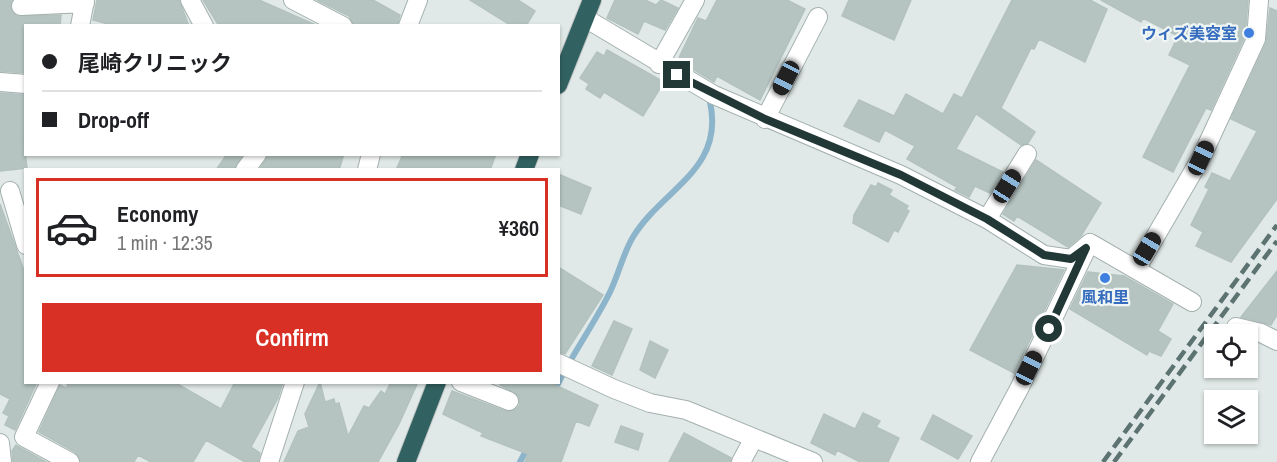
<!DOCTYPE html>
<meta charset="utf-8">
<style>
body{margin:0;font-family:"Archivo Narrow","Noto Sans JP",sans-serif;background:#f6f6f6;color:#202124;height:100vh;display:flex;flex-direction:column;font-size:22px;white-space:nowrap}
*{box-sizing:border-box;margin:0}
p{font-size:20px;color:#757577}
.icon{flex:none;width:33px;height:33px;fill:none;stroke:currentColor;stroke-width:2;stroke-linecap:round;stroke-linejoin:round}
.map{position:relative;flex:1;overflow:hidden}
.drawer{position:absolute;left:24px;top:168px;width:536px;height:216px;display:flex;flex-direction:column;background:#fff;border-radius:0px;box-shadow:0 2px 4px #0004}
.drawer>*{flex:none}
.hud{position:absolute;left:24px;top:24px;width:536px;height:132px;border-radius:0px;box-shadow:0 2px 4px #0004;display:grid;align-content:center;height:132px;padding:0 18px;background:#fff}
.fabs{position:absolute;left:1204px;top:324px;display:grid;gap:12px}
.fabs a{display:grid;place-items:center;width:54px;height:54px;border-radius:0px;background:#fff;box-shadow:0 2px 4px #0004;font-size:30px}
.end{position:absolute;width:27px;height:27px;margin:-14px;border:8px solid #223836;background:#fff;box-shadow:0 0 0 3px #fff}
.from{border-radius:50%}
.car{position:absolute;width:18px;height:36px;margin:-18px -9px;border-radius:8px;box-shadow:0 0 4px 2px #0007;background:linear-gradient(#222 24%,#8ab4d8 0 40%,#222 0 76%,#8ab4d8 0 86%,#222 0)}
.hud b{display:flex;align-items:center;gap:21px;height:57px;font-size:22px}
.hud b+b{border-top:2px solid #e0e0e0}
.hud i{width:15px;height:15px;background:#202124}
ul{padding:10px 0 0;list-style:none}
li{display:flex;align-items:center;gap:18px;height:99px;margin:0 12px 9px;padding:0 6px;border:3px solid #e0e0e0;border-radius:0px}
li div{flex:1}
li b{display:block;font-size:22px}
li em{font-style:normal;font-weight:600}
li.current{border-color:#d93025}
li>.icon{width:54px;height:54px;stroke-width:1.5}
.primary-button{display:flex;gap:12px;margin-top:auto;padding:12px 18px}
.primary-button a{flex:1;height:69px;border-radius:0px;background:#d93025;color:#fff;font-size:24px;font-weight:600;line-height:69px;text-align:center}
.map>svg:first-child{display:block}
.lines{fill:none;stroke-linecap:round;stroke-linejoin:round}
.stream{stroke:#8cb4ca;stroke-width:6}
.building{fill:#b5c4c0;stroke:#b3c2bf;stroke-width:1.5}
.minor-casing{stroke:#a3b0ae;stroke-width:20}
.highway-casing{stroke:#bdc3c3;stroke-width:20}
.minor{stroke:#fff;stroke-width:18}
.highway{stroke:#316160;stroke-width:18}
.rail{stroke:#5c7372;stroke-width:4.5;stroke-dasharray:12 6;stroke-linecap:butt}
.route{stroke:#223836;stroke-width:8}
.shop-dot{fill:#3f7fe0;stroke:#f0f6f4;stroke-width:2}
.labels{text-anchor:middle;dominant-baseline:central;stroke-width:4.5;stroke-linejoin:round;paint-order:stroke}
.shop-label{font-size:16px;font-weight:bold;fill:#366cbe;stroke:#f0f6f4;text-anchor:end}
</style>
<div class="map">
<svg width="1277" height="462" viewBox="0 0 1277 462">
<rect width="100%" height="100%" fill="#e0e9e7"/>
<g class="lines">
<!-- stream -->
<path class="stream" d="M554,392C569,359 591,329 608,296C618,278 622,255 633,237C662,189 725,170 710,102
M520,462L528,447"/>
</g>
<!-- building -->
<path class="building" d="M0,0H12L10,7L16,16L61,15L60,26H26V73L0,71Z
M97,0H179L189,26H116L93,20Z
M203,0H259L318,26H219Z
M317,0H373L400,15L397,26H354L349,16Z
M470,0H518L535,11L526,26H512Z
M615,0H645L656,5L661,0L678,8L665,30L644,21L638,34L607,18Z
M717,0H787L805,9L760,100L717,76L714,82L678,60L698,18L706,21Z
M849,0H911L894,40L842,16Z
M1012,0H1090L1107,9L1085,62L1039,39L1034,49L1031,48L1001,108L1035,132L1028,143L1021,145L976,114L956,149L1003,172L990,193L975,186L969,197L955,190L957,187L907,159L915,146L885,130L879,142L844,126L859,100L894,116L906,94L943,114L954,94L962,98Z
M1101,0H1248L1245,36L1211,110L1206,108L1173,172L1143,157L1190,65L1169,55L1178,36L1143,18L1141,22Z
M1270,8L1277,11V199L1231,262L1196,246L1203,232L1191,225L1209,189L1205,187L1212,173L1230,181L1257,131L1231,119L1266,43Z
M607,50L664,82L643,116L604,92L600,98L586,89L589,84L580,78L597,52L604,56Z
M0,93L26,95V135H23L27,168L0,171Z
M227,154H243L234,170H216Z
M268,154H344L339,170L260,169Z
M403,154H496L490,170H396Z
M1036,160L1101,203L1081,236L1068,247L1017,216L1014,221L1003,214Z
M558,174L591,188L581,214L558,205Z
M878,183L892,190L889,195L908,206L906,209L909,211L898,232L894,230L888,242L853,223L854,215L871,185L876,187Z
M0,204L26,276V382H37L15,430L5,425L9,416L3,413L10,399L0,394Z
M1017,265L1064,270L1014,373L970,350Z
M558,267L603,295L565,354L558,352Z
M1277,271V315L1271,325L1241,317Z
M1088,272L1124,276L1173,304L1158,331L1171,339L1161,356L1149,351L1147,355L1070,309Z
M614,321L632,329L612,375L592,366Z
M650,341L668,350L655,378L640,370Z
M69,382H174L221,409L235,382H283L278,398L251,447L260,453L258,462H245L206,440L193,462H151L138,455L134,462H81L75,452L39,432L60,385L66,388Z
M320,382L325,402L334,399L335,404L339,403L348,436L364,406L369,408L381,391L385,394L391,382H418L399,424L378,462H284L298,431L309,427L305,414Z
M501,382H549L598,405L589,426L576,421L561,462H525L528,454L481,436L483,433L443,414L452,391L505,411L515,410L520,405L518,395L500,385Z
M863,413L880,421L876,427L899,438L888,462H860L837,450L835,455L811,443L824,414L855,429Z
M933,415L972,436L958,459L921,439Z
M621,426L643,434L638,450L615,442Z
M684,433L731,458L730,462H669Z
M16,445L19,447L46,462H13L12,451Z"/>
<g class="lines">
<!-- minor casing -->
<g class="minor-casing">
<path id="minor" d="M190,0L204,26
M293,0L343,26
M21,6L85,3
M585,18L714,95L901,175L987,219L1044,255L1071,259L1090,243L1192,302
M80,26L85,0
M408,26L418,0
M659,64L695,0
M0,82L26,84
M765,119L818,17
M245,170L257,154
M367,170L371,154
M10,191L26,245
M987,219L1027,154
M1137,268L1201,158L1256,39L1259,0
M1236,327L1261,333L1277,341
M558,363L614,389L650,403L686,410L813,462
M50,382L24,437L70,462
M461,382L509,401
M0,443L2,462
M269,462L295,382
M741,462L754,438
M980,462L1020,387L1086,250"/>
</g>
<!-- highway casing -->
<g class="highway-casing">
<path id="highway" d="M558,85L592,0
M524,170L530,154
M406,462L437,382"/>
</g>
<!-- minor -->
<use href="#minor" class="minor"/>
<!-- highway -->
<use href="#highway" class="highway"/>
<!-- rail -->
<path class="rail" d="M1103,462L1277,225
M1114,462L1277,241"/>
</g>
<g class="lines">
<!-- route -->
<path class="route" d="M677,75L765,119L901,175L987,219L1044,255L1071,259L1086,248L1049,329"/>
</g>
<!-- markers -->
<g class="shop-dot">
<circle cx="1249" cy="33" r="6"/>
<circle cx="1105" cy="278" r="6"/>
</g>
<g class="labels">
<!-- shop labels -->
<g class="shop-label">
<text x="1237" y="33">ウィズ美容室</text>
<text x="1105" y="297" text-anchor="middle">風和里</text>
</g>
</g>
</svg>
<div class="fabs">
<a><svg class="icon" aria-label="locate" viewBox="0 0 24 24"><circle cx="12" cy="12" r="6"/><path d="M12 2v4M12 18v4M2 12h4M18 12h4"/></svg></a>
<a><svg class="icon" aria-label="layers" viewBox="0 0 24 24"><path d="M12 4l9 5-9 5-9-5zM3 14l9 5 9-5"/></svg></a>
</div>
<i class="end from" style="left:1049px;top:329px"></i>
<i class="end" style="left:677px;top:75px"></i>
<i class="car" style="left:786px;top:78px;rotate:207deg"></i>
<i class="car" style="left:1201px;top:158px;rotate:25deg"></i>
<i class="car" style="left:1007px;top:186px;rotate:32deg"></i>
<i class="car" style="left:1147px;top:249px;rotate:31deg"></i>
<i class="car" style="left:1029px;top:368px;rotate:26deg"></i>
<div class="hud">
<b><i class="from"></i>尾崎クリニック</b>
<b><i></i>Drop-off</b>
</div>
<section class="drawer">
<ul>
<li class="current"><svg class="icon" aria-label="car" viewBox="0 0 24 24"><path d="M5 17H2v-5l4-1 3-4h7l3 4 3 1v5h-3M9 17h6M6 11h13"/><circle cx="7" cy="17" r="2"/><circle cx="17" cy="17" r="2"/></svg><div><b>Economy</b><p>1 min · 12:35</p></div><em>¥360</em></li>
</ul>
<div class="primary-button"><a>Confirm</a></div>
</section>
</div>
